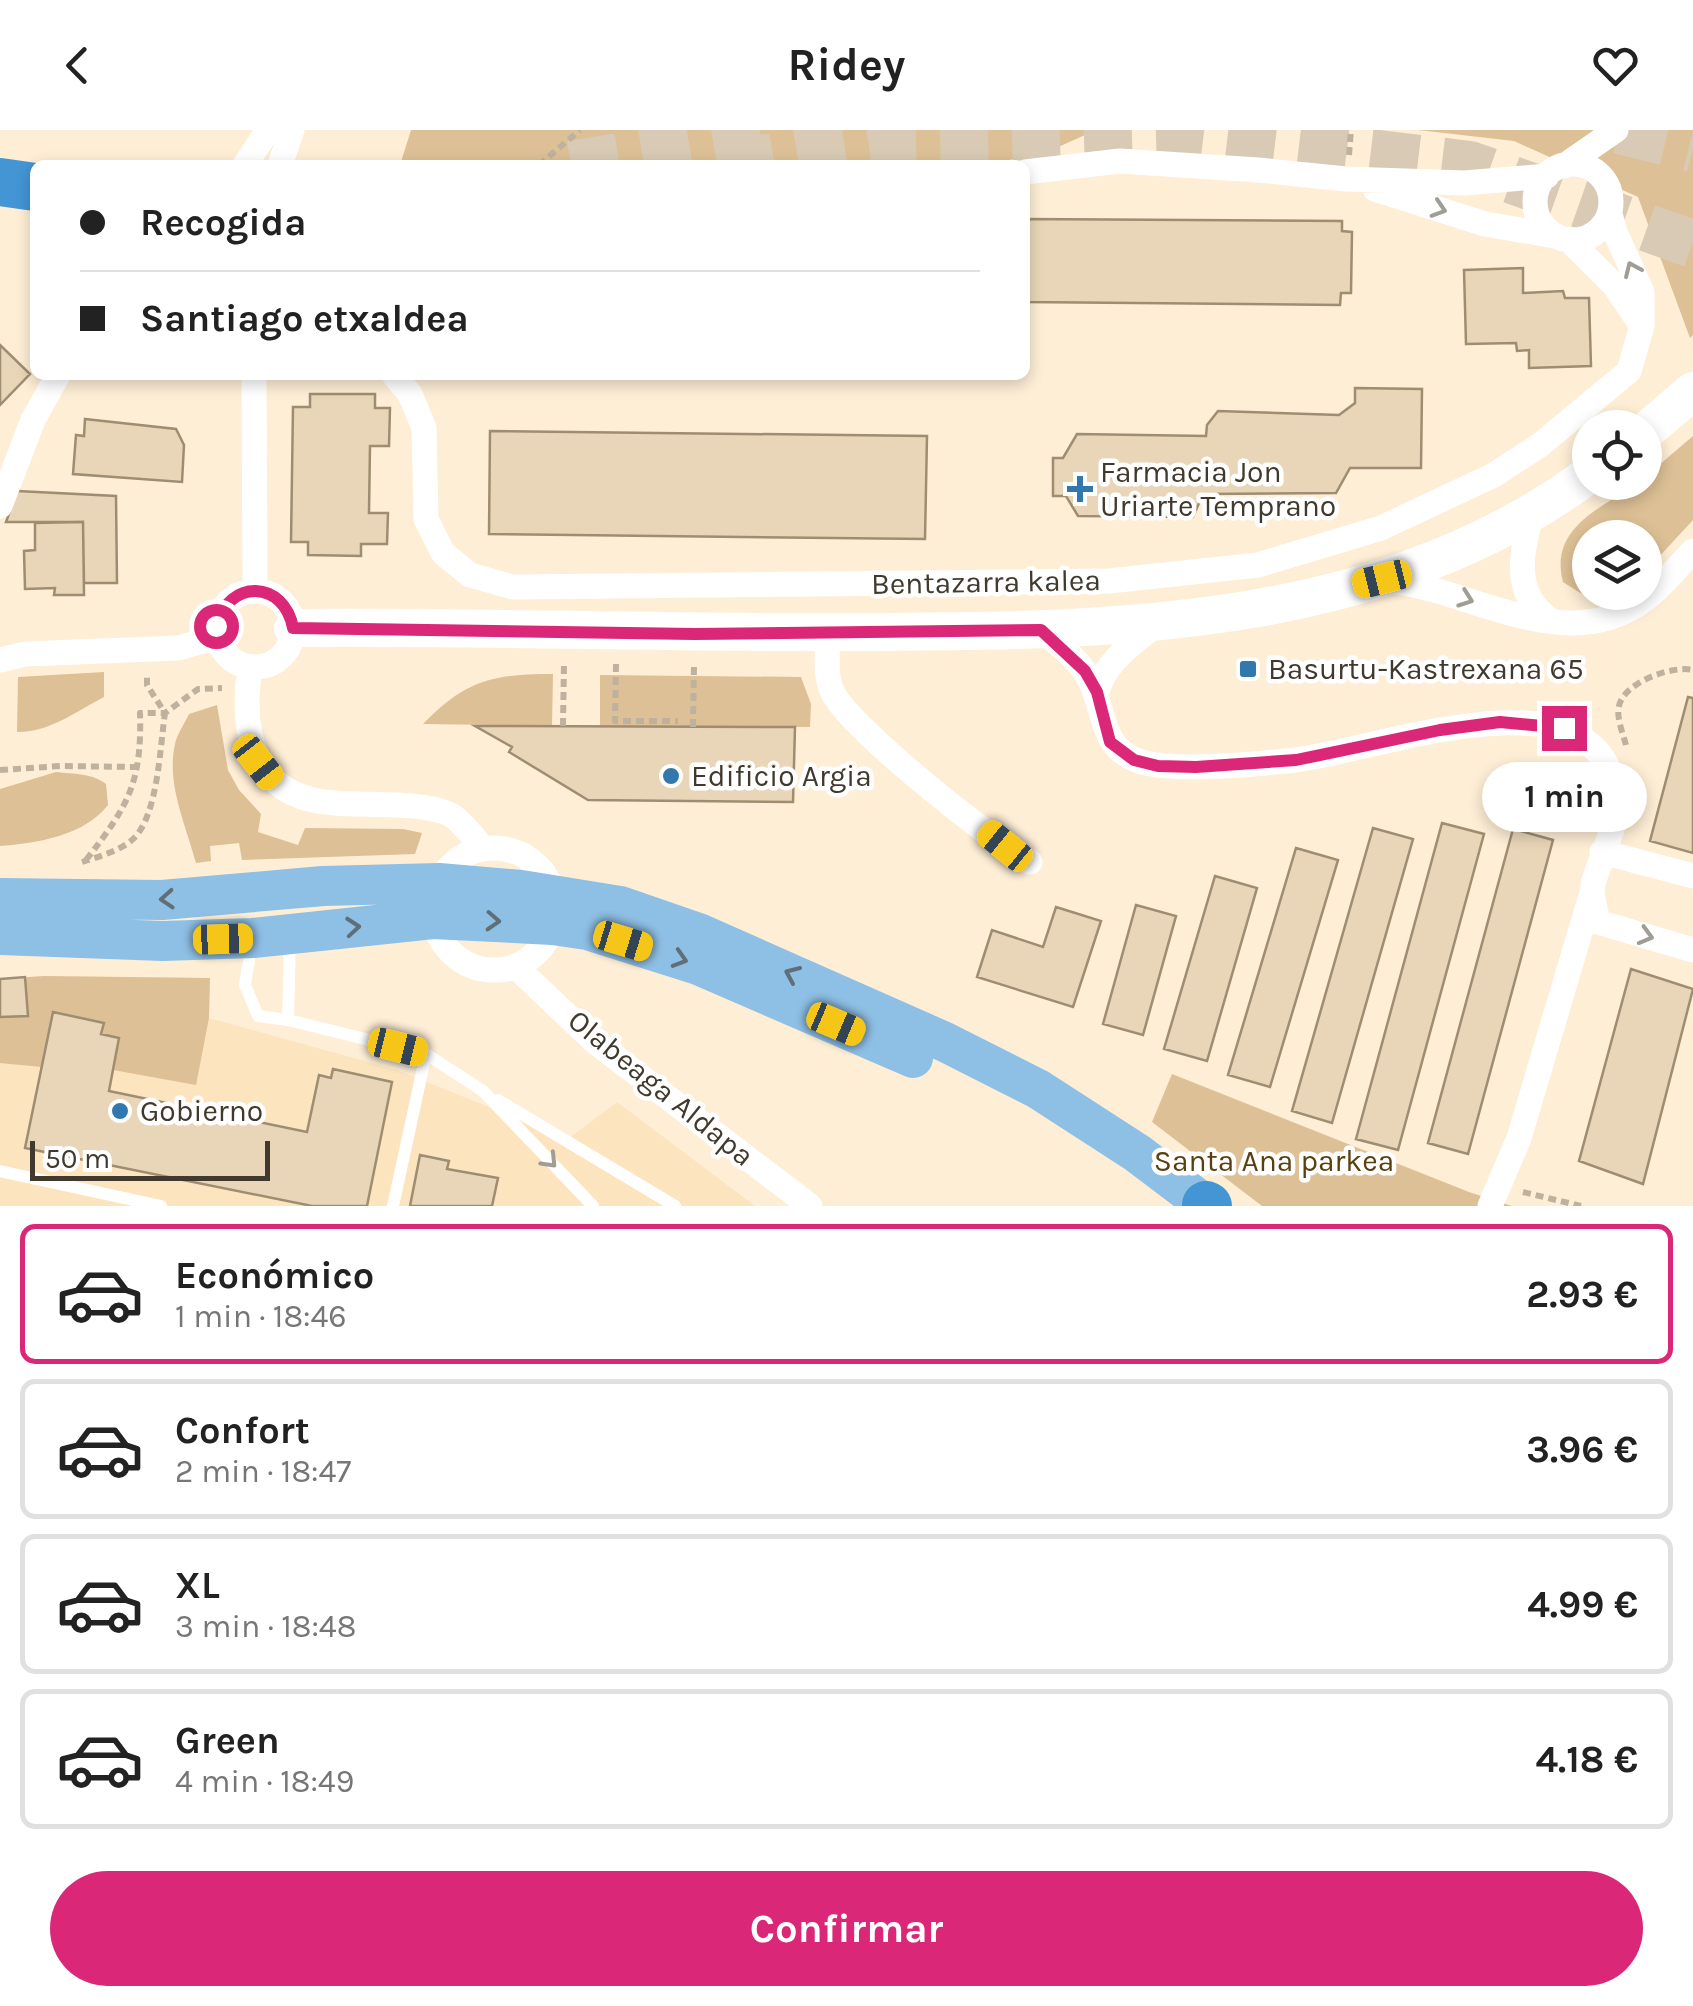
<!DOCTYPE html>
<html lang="es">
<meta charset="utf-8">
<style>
body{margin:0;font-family:Karla,sans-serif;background:#f6f6f6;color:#222;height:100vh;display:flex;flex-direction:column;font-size:38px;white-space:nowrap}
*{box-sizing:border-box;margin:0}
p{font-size:32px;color:#767676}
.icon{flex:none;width:55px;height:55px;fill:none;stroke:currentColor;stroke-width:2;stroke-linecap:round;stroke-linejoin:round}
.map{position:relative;height:1076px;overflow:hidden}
.drawer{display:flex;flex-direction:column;background:#fff;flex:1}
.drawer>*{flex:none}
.banner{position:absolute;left:30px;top:30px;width:1000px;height:220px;border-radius:15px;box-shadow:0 5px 15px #0003;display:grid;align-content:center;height:220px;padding:0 50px;background:#fff}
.tools{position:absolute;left:1572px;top:280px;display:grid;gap:20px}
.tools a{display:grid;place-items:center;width:90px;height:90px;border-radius:50%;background:#fff;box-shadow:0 5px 15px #0003;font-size:50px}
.scale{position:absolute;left:30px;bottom:25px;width:240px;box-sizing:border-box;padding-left:10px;border:5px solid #41392d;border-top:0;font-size:28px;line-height:35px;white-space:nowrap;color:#41392d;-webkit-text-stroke:8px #fff;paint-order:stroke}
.end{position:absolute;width:45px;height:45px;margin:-22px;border:12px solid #db2777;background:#fff;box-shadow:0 0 0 5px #fff}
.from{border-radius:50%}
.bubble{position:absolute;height:70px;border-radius:35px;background:#fff;box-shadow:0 5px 15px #0003;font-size:32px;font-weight:700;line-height:70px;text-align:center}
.car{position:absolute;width:30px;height:60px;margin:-30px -15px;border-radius:12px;box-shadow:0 0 8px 2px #0007;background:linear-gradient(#f5c518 24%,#345 0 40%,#f5c518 0 76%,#345 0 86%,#f5c518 0)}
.banner b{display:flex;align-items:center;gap:35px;height:95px;font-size:38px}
.banner b+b{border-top:2px solid #e0e0e0}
.banner i{width:25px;height:25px;background:#222}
ul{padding:18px 0 0;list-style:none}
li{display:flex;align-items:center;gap:30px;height:140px;margin:0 20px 15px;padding:0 30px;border:5px solid #e0e0e0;border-radius:15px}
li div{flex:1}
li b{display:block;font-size:38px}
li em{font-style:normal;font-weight:700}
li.on{border-color:#db2777}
li>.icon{width:90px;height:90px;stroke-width:1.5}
.cta{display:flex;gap:20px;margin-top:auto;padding:20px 50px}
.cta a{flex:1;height:115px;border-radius:60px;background:#db2777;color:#fff;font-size:40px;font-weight:700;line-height:115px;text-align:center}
header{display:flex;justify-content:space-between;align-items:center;height:130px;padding:0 50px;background:#fff;font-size:45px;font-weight:700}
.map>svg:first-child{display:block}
.built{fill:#fce4bf}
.green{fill:#ddc095}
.building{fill:#e9d6b8;stroke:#9f8d71;stroke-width:2.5}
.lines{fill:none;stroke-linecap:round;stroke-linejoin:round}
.highway-tunnel{stroke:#d8cab4;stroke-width:48;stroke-dasharray:48 24;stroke-linecap:butt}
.path{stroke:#beb19d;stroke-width:6;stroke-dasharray:8 5;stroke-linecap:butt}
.lane{stroke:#fff;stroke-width:12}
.street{stroke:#fff;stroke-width:25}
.secondary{stroke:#fff;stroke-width:38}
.primary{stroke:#8ebfe5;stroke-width:40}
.highway{stroke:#4395d3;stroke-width:48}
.oneway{stroke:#a09c96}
.oneway2{stroke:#606f77}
.route{stroke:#db2777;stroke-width:12}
.poi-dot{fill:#3278ad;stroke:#fff;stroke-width:4}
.labels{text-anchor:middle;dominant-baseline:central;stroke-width:9;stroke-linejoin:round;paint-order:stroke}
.poi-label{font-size:30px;fill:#41392d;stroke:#fff;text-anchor:start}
.street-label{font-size:30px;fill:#41392d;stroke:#fff}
.park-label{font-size:30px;fill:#5a400f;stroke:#fff}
</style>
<header><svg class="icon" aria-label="back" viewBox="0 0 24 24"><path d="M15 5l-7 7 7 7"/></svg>Ridey<svg class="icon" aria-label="heart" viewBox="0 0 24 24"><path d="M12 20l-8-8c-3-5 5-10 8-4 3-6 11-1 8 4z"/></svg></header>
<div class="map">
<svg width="1693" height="1076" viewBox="0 0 1693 1076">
<rect width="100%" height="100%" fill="#feeed6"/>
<!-- built -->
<path class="built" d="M44,846L210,848L209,888L397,940L568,1009L617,972L755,1076H0V849Z"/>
<!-- green -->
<path class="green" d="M411,0H1096L1045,23L983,35H400Z
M1418,0H1693V205L1690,208L1638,67L1514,11Z
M1693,306V390L1645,442V408H1590V462L1618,463C1593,472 1584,466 1563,452C1549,398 1600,379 1637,353L1645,352V347Z
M104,542V567C77,581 48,603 17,602L18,547Z
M553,544L552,596L423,594C466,550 493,544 553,544Z
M600,545L801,547L811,574L810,597L600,596Z
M217,575L228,640L239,660L261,684L258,702L298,715L305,698L403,699L422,703L415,724L242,730L239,713L210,716L211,731L196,733C186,695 166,654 175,614C177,604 185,593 189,584Z
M56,642C74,644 92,643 106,654L108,675C84,706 37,713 0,716V659Z
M44,846L210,848L209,888L196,955L113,940L119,909L101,904L103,893L53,882L42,937L0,933V849Z
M1172,944L1469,1062L1512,1076H1262L1152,992Z"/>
<!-- building -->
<path class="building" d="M1025,89L1342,91V101L1352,102L1351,163H1341L1340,175L1025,172Z
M1523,138V163L1563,161L1565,168H1589L1591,236L1529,238V220L1517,221L1516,213L1466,214L1464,140Z
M0,215L30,244L0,275Z
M1355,258L1422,259L1421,338H1350L1336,363L1203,364L1193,387L1078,386L1066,366H1053V328H1063L1077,304L1206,306L1207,295L1218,281L1339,285L1355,273Z
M310,264H375V278H390L389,316H370L369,383H388L387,414H361V426L308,425V412H291L293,277H310Z
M85,289L176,299L184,315L182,352L73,344L76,305L84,306Z
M490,301L927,306L925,409L489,404Z
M17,361L116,366L117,453H84L83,392H6Z
M83,392L84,465H54L55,458L25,459L24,421L35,420V393Z
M1688,567L1693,568V723L1650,711Z
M475,596L795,597L793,672L588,670L509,622L512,617Z
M1442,693L1484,704L1398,1020L1356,1009Z
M1373,698L1413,709L1332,993L1292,981Z
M1513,699L1553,710L1468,1024L1428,1013Z
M1296,718L1338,730L1270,957L1228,945Z
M1215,746L1257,758L1207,931L1164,919Z
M1136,775L1176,786L1143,905L1103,894Z
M1056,777L1101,791L1073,877L977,847L992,800L1043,817Z
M1631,839L1693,859L1643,1054L1579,1031Z
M25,847L28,886L0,887V849Z
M53,882L104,893L101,904L119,908L109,961L307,1002L319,945L331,948L333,939L392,952L367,1076H312L25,1018Z
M420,1025L449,1031L447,1039L498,1048L492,1076H410Z"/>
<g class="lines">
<!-- highway-tunnel -->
<path class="highway-tunnel" d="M1619,0L1693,18
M571,35L764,3
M726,35L870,11L1195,2L1470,35L1693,114"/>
<!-- path -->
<path class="path" d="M1349,25L1351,0
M539,35L580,0
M616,534L615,591H678
M563,596L564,533
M693,597L694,535
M1626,615C1623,604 1616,587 1619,576C1624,552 1673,535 1693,540
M0,640L61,636L137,637
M86,730C128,676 142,653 140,583H165L198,559L222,558
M82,732C98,727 119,721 132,710C158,688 160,616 165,583L147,555V545
M1523,1062L1581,1076"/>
<!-- lane -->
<path class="lane" d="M252,811L245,855L258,886L288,890L426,924L483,961L593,1076
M288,890L290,807
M498,970L675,1076
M0,1041L161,1076
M393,1076L426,924"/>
<!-- street -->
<path class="street" d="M1535 72a38 38 0 1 1 76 0a38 38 0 1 1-76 0Z
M245,35L268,0
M280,35L292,0
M1564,36L1616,0
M1025,42L1120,31L1258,40L1346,49L1465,53L1547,46
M1375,59L1485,94L1555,106
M1569,110L1614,155L1642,196
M254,245L255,461
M394,245L410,264L424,298L426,389L443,423L470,445L513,457L1109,451L1258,435L1381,398L1494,345L1540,315L1629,241L1642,196V162L1615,102L1610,84
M0,376L33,290L58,245
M1533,379C1522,420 1510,462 1550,490
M1392,451C1472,461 1568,527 1644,470C1662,457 1677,437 1693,421
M217 499a38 38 0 1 1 76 0a38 38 0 1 1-76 0Z
M1041,500C1057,513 1074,526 1085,542C1106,572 1097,615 1136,630C1168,643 1258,634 1295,630C1372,621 1566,546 1608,638C1612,647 1618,656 1618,666C1619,690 1600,729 1593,754L1592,764L1598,792L1693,820
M828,502C828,521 824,546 833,563C851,599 991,710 1030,732
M0,530L25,524L178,518L217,507
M250,537C240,605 253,668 335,673C365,676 424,671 451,685C463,692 474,709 484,719
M1097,562C1104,532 1136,511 1158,493
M433 779a61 61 0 1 1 122 0a61 61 0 1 1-122 0Z
M1602,722L1693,746
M515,836L594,911L810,1076
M1490,1076L1519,1008L1590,769"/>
<!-- secondary -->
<path class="secondary" d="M1645,302L1693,261
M293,498C471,496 650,503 829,502C1088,501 1371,506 1590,344"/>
<!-- primary -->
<path class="primary" d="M0,768L162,770L323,756L439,753L521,760L620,776L701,804L945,912L1038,959L1137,1023L1207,1076
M0,805L163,811L253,808L433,789L553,795L587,800L698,835L913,928"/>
<!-- highway -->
<path class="highway" d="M0,52L35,57
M1206,1075L1208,1076"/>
</g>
<!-- one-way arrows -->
<defs><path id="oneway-chevron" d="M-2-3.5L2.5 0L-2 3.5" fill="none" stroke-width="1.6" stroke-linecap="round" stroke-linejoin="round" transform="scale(2.5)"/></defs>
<g class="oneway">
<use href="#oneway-chevron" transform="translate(1439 79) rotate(18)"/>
<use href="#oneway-chevron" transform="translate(1632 139) rotate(-114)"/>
<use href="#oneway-chevron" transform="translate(1466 469) rotate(20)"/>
<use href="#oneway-chevron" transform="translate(1646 806) rotate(16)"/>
<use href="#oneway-chevron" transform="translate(550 1031) rotate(46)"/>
</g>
<g class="oneway2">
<use href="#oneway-chevron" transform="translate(167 769) rotate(176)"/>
<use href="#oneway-chevron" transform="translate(493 791) rotate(3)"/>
<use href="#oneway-chevron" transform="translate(353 797) rotate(-5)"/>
<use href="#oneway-chevron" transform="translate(680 829) rotate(17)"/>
<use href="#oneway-chevron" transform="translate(792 844) rotate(-156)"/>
</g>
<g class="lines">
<!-- route -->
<path class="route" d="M216,496C229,448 284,450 293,498L695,504L1041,500L1085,541L1097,562L1110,612L1134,630L1158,636L1196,637L1296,630L1440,600L1500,592L1564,598"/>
</g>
<!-- markers -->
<g class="poi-dot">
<path d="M1075 344h10v10h10v10h-10v10h-10v-10h-10v-10h10z"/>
<rect x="1238" y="529" width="20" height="20" rx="5"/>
<circle cx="671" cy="646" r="10"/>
<circle cx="120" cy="981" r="10"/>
</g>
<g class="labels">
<!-- poi labels -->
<g class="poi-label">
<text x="1100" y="342">Farmacia Jon<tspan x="1100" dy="34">Uriarte Temprano</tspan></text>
<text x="1268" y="539">Basurtu-Kastrexana 65</text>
<text x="691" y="646">Edificio Argia</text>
<text x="140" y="981">Gobierno</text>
</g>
<!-- street labels -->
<g class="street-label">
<text transform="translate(986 452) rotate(-1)">Bentazarra kalea</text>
<text transform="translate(661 958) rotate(39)">Olabeaga Aldapa</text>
</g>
<!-- park labels -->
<g class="park-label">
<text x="1274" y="1031">Santa Ana parkea</text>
</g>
</g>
</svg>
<div class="tools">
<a><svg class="icon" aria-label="locate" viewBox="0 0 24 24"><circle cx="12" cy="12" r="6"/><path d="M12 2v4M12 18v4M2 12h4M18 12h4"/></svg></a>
<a><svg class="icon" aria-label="layers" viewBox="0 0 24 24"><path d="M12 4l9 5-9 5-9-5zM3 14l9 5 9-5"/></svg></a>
</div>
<div class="scale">50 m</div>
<i class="end from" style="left:216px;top:496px"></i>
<i class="end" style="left:1564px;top:598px"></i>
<div class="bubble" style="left:1482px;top:632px;width:165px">1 min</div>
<i class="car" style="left:1382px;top:449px;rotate:256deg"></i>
<i class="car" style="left:258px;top:632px;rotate:142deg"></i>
<i class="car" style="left:1005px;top:716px;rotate:309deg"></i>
<i class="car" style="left:223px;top:809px;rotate:88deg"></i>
<i class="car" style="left:623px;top:811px;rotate:107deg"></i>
<i class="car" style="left:836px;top:894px;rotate:113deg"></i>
<i class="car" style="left:398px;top:917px;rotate:104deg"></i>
<div class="banner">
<b><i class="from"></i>Recogida</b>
<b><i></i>Santiago etxaldea</b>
</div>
</div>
<section class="drawer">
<ul>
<li class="on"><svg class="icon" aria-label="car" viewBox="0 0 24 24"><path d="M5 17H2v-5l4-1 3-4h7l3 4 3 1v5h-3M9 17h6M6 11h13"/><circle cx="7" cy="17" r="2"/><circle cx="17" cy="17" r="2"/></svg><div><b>Económico</b><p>1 min · 18:46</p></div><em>2.93 €</em></li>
<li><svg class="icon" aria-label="car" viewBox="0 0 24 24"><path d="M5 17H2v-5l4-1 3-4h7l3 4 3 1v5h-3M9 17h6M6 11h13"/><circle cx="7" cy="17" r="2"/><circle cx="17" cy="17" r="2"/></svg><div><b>Confort</b><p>2 min · 18:47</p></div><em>3.96 €</em></li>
<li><svg class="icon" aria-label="car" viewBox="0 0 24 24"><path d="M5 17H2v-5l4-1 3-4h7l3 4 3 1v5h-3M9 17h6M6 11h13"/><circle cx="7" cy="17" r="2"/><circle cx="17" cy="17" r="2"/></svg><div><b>XL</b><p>3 min · 18:48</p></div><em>4.99 €</em></li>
<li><svg class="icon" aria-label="car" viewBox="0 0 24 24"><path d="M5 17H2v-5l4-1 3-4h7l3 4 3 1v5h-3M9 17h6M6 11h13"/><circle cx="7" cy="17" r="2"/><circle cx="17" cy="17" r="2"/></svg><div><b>Green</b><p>4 min · 18:49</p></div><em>4.18 €</em></li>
</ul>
<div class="cta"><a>Confirmar</a></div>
</section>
